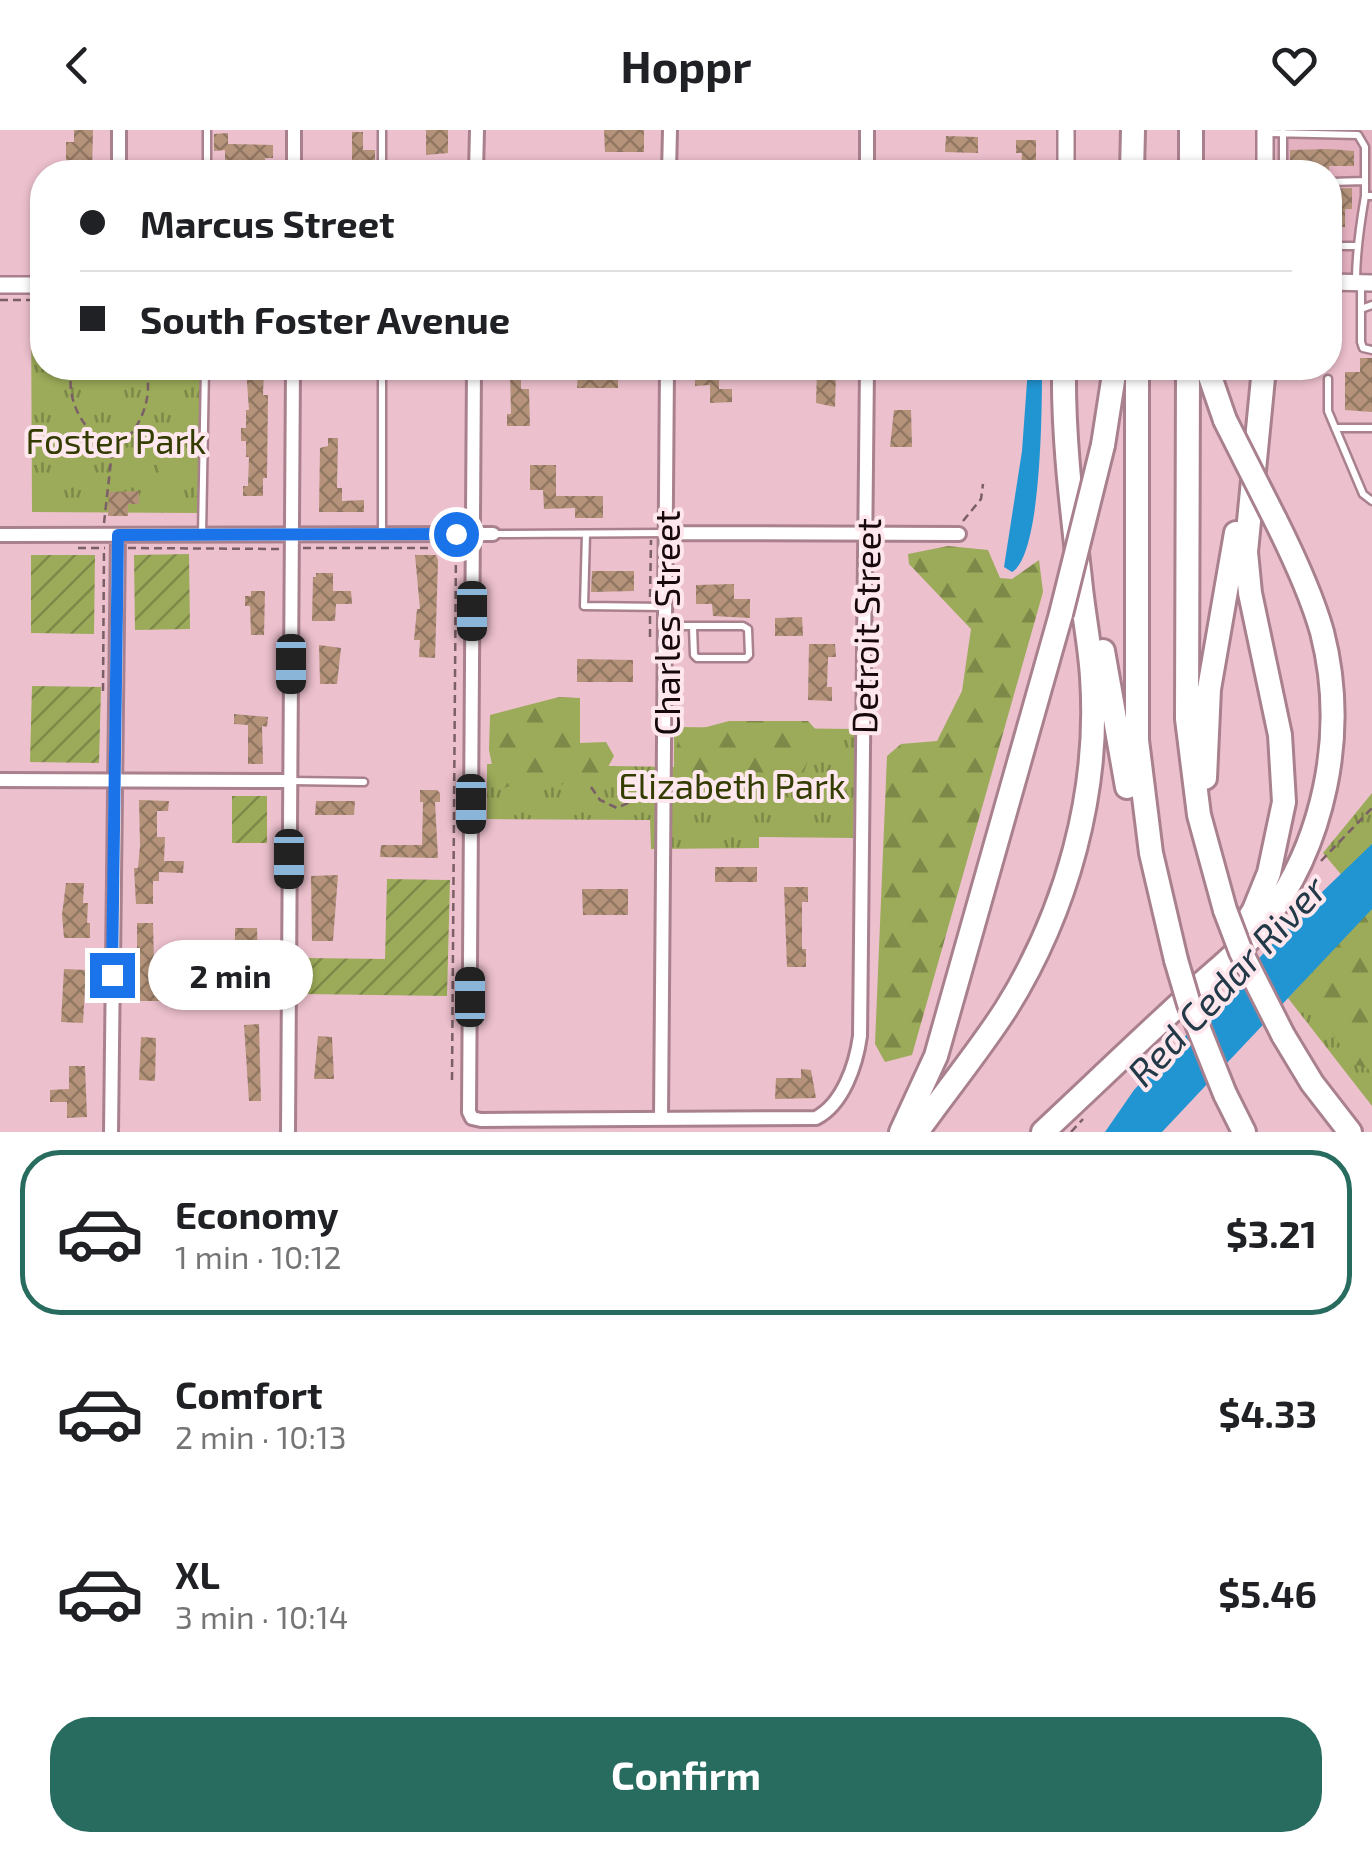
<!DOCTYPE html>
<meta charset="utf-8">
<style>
body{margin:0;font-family:"Exo 2",sans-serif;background:#f6f6f6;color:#202124;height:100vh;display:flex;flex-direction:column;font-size:38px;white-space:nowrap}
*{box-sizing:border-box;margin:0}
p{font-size:32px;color:#757577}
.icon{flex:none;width:55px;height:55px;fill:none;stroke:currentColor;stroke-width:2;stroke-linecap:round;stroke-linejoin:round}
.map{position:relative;height:1002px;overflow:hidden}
.sheet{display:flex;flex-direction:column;background:#fff;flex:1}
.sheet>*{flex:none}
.banner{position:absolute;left:30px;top:30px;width:1312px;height:220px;border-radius:40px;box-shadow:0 2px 8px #0004;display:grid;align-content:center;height:220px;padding:0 50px;background:#fff}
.end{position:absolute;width:45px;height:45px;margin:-22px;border:12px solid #1a73e8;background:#fff;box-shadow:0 0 0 5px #fff}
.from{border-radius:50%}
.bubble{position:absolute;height:70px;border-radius:35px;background:#fff;box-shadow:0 2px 8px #0004;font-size:32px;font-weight:700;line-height:70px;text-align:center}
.car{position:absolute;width:30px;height:60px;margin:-30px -15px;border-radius:12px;box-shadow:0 0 8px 2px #0007;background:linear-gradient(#222 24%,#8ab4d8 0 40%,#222 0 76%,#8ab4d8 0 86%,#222 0)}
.banner b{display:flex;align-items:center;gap:35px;height:95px;font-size:38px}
.banner b+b{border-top:2px solid #e0e0e0}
.banner i{width:25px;height:25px;background:#202124}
ul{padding:18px 0 0;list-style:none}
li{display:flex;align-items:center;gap:30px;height:165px;margin:0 20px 15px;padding:0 30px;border:5px solid transparent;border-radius:40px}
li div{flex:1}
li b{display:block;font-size:38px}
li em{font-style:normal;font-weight:700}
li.on{border-color:#276c5f}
li>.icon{width:90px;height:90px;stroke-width:1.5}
.button{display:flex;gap:20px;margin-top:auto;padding:20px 50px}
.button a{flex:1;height:115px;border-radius:40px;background:#276c5f;color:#fff;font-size:40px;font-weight:700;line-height:115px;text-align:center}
header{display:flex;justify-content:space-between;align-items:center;height:130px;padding:0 50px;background:#fff;font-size:45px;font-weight:700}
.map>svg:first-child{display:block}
.built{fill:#e4b1c0}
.grass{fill:url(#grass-tufts)}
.forest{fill:url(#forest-firs)}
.garden{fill:url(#garden-furrows)}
.pitch{fill:#9bab59}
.water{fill:#2195d2}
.building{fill:url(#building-cross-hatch)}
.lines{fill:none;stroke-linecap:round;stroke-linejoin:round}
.service-casing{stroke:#a9808d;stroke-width:11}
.minor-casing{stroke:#a9808d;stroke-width:18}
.tertiary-casing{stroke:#a9808d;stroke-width:20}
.motorway-casing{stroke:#a9808d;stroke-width:28}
.path{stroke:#7b5f67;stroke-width:2.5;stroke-dasharray:8 5;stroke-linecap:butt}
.service{stroke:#fff;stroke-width:6}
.minor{stroke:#fff;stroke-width:12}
.tertiary{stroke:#fff;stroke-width:15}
.motorway{stroke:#fff;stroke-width:22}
.motorway-bridge-casing{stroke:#a9808d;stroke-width:28;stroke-linecap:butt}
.motorway-bridge{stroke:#fff;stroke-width:22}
.route{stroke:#1a73e8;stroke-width:12}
.labels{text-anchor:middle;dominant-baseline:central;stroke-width:8;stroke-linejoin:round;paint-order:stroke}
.park-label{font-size:35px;fill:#333c01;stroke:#ffe7ee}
.street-label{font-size:35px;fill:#16080c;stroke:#ffe7ee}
.water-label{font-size:38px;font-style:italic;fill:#223948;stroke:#ffe7ee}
</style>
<header><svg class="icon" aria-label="back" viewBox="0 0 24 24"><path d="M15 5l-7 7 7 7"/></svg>Hoppr<svg class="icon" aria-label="heart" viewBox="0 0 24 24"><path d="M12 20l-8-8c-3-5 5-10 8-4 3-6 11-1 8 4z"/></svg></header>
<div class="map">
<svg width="1372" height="1002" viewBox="0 0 1372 1002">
<defs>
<pattern id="grass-tufts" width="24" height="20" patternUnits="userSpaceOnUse" patternTransform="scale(2.5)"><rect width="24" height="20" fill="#9bab59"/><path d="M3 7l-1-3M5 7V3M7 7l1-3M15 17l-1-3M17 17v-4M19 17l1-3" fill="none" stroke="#7d8948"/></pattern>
<pattern id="forest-firs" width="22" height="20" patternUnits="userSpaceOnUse" patternTransform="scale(2.5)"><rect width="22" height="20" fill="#9bab59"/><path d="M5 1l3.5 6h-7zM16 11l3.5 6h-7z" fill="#7d8948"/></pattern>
<pattern id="garden-furrows" width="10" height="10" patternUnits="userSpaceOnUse" patternTransform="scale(2.5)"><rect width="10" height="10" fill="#9bab59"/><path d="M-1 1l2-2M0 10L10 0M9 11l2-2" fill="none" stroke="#7d8948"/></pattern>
<pattern id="building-cross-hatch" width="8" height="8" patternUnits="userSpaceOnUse" patternTransform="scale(2.5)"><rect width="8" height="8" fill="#b4937a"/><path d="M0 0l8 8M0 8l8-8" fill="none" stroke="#917662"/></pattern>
</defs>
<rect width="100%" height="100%" fill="#ecc0cd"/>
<!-- built -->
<path class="built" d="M1270,0H1372V145L1330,144V42H1270Z"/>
<!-- grass -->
<path class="grass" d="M31,173H42V238H200L202,383L32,382Z
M674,597L856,599L853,708L759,707V718L651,719L650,690L487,689V634L674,637Z
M1372,663V976L1288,868L1371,780L1323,723Z"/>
<!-- forest -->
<path class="forest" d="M948,416L988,420L1000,448L1012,449L1039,430L1043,462L912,925L885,932L875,914L887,626L901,614L937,611L962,561L971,499L909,434L908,424Z
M559,567L580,568V613L606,612L614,626L603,646L550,657L536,648L497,660L489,620L490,585Z
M729,591H808L818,602L800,653L681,647L677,605Z
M1372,764V948L1368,938L1352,934L1294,842Z"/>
<!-- garden -->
<path class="garden" d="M189,424L190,499L135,500L134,425Z
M31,425H95L94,504L31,503Z
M32,556L101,557L99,633L30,632Z
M232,666H267V713H232Z
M387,749L450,750L447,866L306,864V828L385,829Z"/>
<!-- pitch -->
<path class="pitch" d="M159,294H182L183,361H160Z"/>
<!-- water -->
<path class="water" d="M1028,238H1042C1042,275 1042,425 1012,442L1004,437L1022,321Z
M1372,714V779L1162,1002H1105L1134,960L1321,763Z"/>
<!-- building -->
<path class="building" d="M74,0H93L92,42H66V12H74Z
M426,0H448V23L426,25Z
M604,0H644V22H605Z
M352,2H363V20H375V35H352Z
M228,3V14L273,15V28H265V42H225V20L214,21V4Z
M946,6L978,7V23L945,22Z
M1016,10H1036V40L1021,39L1022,23H1016Z
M1329,19L1354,21V36H1329V42H1290V20Z
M1352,58V79H1345V97H1330V59Z
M1360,228H1372V282L1345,280V242H1360Z
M246,238H264L263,265H268L267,348H263V366H243V356H248L249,327H246V311H241V298H246V280H249Z
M578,238H618V258H577Z
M719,241V259H732V272L710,273V255L695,256V242Z
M510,242H521V259H529L530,296H507V284H511Z
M817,242H836L835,277L816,273Z
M894,280H911L912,317H890Z
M328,308H338L337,358H342V371L364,370V382H319L320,318L328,316Z
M530,335H556V366H603V388H575V378L544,379L543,360H530Z
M139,361V374H128V386H108L109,362Z
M415,425H436L438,430L435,528L419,527L420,510H414L417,479H420Z
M592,441H634V461L591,462Z
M316,443H333V461H351L352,474H336L335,491H312L313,447H316Z
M734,454V469H750V488L713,486L712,474H696V455Z
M251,461H265L264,505H251L250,476H245V466H251Z
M802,487L803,506H775V488Z
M809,514H835L836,527H828L827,557H832V571L808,570Z
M319,515L341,518L337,554H320Z
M577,529L633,530V552H577Z
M234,584L268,587L267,597L262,596L263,634H248V595L234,594Z
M420,660H437L440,663V672H435L438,728L380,727L381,715H422L423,672H420Z
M139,670L169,671L168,681H157V707H165L164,731H184L183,743L159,742V751H153V774H136L134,738H138L140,716Z
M316,671H355L354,685H315Z
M715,737H757V752H715Z
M338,745L333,811H312L311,746Z
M66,753H84L83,773H88L87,793H90V808H64L62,785Z
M784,757H808V772H802V819H806V837H787Z
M582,759H628V785H583Z
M137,793H153L154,833H163V871H133L137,838Z
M235,798H257L258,833L242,830L243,811H235Z
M64,839L86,840L83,893L61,892Z
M259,894L261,971H249L244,895Z
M318,906L332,907L334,949H314Z
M141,907L156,908L155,951L139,950Z
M69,936H85L87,987L67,988V972H50V960L69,959Z
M801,939L811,940L816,968L775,969L776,948H801Z"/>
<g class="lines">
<!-- service casing -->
<g class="service-casing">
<path id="service" d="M382,0V42
M1266,3L1358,5L1365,17V66
M1283,41V3
M207,42V0
M1330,52L1365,51
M1330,116H1356
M1356,151C1356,121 1360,95 1365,66H1372
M1361,154V212L1363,218L1372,220
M1361,179L1372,175
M382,238V403
M950,238V241L1001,238
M1328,249V281L1363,364L1372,371
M1335,298H1372
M497,404L666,403
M586,404L584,476L666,477
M202,405L205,238
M667,496H743L748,499L749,525L746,528H697L694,525L693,497
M291,651L364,652"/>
</g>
<!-- minor casing -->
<g class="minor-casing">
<path id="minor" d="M119,0V42
M294,42V0
M476,42L477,0
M669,42L670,0
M867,42V0
M474,238L469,982L472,988L481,990L816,988C843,974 856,935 860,906L867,238
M667,403L959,404
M0,405L493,404
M0,650L290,651
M661,988L667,238
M111,1002L118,405
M288,1002L293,238"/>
</g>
<!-- tertiary casing -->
<g class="tertiary-casing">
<path id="tertiary" d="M1066,0V42
M1265,42V0
M1330,152L1372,153
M0,155H42"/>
</g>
<!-- motorway casing -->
<g class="motorway-casing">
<path id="motorway" d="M1132,42L1133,0
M1191,42V0
M1137,238V610L1151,723L1176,830
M1188,238L1187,589L1199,685L1225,780
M1207,238L1225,290
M1103,315L1115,238
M1103,521L1127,657
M1205,648L1209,559L1236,403
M1239,804L1254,780L1269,743L1284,672L1280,605L1250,463L1246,422L1264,238
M1283,905L1312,953L1350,1002
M1225,964L1244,1002
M901,1002L936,926L1061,484
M917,1002C946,961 979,921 1006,879C1067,781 1100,662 1092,547C1090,514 1083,482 1080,449C1072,379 1063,308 1064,238
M1043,1002C1091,957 1139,911 1188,866C1212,843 1238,824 1260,798C1325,716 1348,603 1322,502C1311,463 1293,425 1275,389"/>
</g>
<!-- path -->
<path class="path" d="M0,170H42
M72,238C65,272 84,301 112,320C139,305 155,267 145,238
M963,391L981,369L983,354
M104,393L112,322
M78,418H105
M128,418L280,419
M303,418H455
M650,467L651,410
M650,507V485
M103,561L104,418
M591,657L600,670L617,678L635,670L653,667
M676,665L728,664
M1321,731L1372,678
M452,950L456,415
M1071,1002L1083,989"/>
<!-- service -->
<use href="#service" class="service"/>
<!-- minor -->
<use href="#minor" class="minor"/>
<!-- tertiary -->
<use href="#tertiary" class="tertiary"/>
<!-- motorway -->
<use href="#motorway" class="motorway"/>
<!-- motorway-bridge casing -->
<g class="motorway-bridge-casing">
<path id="motorway-bridge" d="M1225,290L1275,389
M1061,484L1103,315
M1225,780L1241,822L1283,905
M1176,830L1189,874L1225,964"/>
</g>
<!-- motorway-bridge -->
<use href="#motorway-bridge" class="motorway-bridge"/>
</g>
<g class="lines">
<!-- route -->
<path class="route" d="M112,845L118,405L456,404"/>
</g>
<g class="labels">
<!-- park labels -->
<g class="park-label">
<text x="116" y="310">Foster Park</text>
<text x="732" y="655">Elizabeth Park</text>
</g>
<!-- street labels -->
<g class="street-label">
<text transform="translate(666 493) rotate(-90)">Charles Street</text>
<text transform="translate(865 496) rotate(-89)">Detroit Street</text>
</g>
<!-- water labels -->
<g class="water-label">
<text transform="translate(1226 850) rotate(-47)">Red Cedar River</text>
</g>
</g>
</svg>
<i class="end from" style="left:456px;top:404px"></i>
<i class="end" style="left:112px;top:845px"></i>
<div class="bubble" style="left:148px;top:810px;width:165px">2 min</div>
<i class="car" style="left:472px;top:481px;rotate:180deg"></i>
<i class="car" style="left:291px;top:534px;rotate:180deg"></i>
<i class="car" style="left:471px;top:674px;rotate:180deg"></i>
<i class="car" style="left:289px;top:729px;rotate:180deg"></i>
<i class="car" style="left:470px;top:867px;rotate:0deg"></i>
<div class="banner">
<b><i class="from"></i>Marcus Street</b>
<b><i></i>South Foster Avenue</b>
</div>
</div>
<section class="sheet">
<ul>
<li class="on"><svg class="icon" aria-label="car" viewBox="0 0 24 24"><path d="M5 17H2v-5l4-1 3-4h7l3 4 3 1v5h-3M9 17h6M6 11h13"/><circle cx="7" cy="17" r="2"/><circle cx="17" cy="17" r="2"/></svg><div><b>Economy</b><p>1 min · 10:12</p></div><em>$3.21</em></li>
<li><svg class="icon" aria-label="car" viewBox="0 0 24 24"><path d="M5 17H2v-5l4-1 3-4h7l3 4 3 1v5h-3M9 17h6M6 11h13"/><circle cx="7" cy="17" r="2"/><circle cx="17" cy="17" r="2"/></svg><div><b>Comfort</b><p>2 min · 10:13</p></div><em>$4.33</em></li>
<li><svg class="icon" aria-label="car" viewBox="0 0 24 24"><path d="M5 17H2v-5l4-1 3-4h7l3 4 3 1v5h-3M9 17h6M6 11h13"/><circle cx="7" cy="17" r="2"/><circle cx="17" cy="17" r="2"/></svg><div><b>XL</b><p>3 min · 10:14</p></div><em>$5.46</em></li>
</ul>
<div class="button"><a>Confirm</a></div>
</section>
